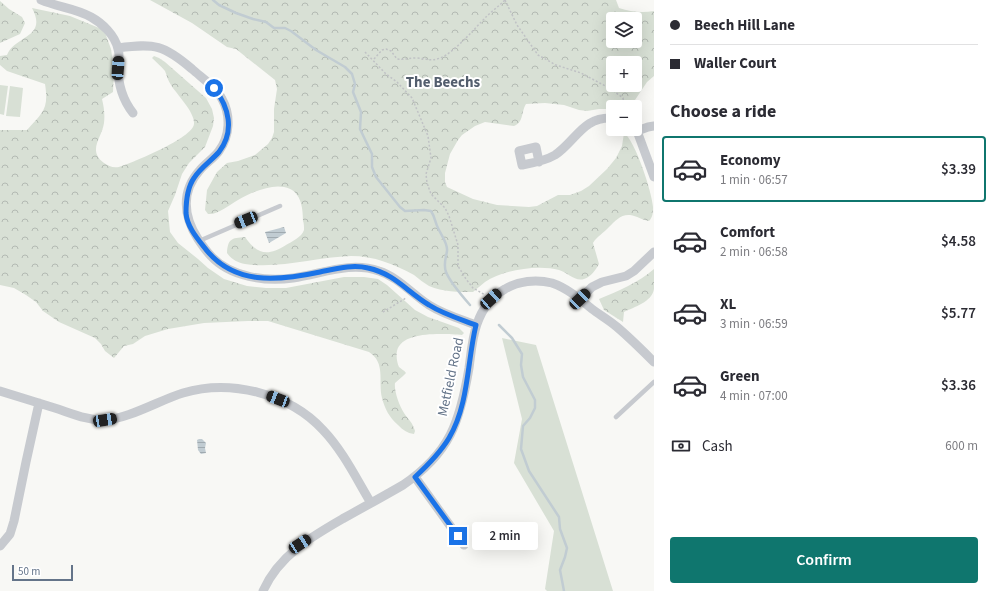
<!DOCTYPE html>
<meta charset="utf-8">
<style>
body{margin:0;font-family:"Source Sans 3",sans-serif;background:#f2f2f3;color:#2b2b33;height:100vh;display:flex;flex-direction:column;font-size:15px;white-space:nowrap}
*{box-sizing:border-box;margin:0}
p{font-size:13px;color:#7c7c81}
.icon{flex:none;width:22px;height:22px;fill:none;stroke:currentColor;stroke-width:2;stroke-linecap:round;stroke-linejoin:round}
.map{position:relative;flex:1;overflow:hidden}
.side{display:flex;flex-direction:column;background:#fff;width:340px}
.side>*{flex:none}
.guide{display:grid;align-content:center;height:88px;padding:0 16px;background:#fff}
.buttons{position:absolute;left:606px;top:12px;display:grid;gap:8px}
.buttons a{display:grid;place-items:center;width:36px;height:36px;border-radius:4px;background:#fff;box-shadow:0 4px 16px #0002;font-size:20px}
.scale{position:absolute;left:12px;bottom:10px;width:61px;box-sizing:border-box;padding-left:4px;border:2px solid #647489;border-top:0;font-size:11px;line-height:14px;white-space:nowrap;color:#647489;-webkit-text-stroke:3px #fff;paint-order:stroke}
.end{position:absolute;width:18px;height:18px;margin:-9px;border:5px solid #1a73e8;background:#fff;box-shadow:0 0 0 2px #fff}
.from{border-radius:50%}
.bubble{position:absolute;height:28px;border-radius:4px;background:#fff;box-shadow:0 4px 16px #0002;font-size:13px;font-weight:600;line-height:28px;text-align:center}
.car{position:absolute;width:12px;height:24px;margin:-12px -6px;border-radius:5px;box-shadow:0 0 3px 1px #0007;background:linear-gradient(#222 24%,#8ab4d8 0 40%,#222 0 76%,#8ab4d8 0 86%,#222 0)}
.guide b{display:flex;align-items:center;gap:14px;height:38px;font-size:15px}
.guide b+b{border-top:1px solid #e1e1e2}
.guide i{width:10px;height:10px;background:#2b2b33}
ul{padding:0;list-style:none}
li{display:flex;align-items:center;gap:12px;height:66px;margin:0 8px 6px;padding:0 8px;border:2px solid transparent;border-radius:4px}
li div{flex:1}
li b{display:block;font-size:15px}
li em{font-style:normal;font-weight:600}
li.selected{border-color:#0f766e}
li>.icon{width:36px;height:36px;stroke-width:1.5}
h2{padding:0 16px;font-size:18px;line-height:48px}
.pay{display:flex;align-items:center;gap:10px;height:44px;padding:0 16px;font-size:15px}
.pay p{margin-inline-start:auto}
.primary-button{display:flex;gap:8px;margin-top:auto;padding:8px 16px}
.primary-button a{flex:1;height:46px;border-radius:4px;background:#0f766e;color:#fff;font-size:16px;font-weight:600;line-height:46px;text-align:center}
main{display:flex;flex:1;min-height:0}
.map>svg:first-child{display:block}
.forest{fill:url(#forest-crowns);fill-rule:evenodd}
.park{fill:#d8e0d5}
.water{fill:url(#water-rules)}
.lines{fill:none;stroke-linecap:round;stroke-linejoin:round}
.stream{stroke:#c1ccd2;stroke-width:2.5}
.path{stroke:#c0c2c5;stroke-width:1.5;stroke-dasharray:2 2;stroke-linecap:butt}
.service{stroke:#c7cacf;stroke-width:4.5}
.minor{stroke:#c7cacf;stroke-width:9}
.route{stroke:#1a73e8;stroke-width:5}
.labels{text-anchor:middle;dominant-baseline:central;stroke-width:4;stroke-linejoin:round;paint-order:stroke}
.street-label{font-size:14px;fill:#647489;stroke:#fff}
.neighbourhood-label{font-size:15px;font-weight:bold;fill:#535e6d;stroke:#fff}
</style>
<main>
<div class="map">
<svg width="654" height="591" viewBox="0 0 654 591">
<defs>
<pattern id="forest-crowns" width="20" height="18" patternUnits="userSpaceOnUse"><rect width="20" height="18" fill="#d8e0d5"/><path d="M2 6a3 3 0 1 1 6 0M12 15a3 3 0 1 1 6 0" fill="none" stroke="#b3bab3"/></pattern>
<pattern id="water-rules" width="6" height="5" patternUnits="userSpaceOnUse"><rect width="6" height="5" fill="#c1ccd2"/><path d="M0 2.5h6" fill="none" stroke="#a0aab0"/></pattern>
</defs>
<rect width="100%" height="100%" fill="#f8f8f5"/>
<!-- forest -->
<path class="forest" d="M150,0H616L619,8C631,12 642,13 654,11V76L647,82L631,106L613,107V109H599L587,111L579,110L564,105L545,103L526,104C521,112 524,122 514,126L485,122L475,126L462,135L458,140L450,154L445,173V182L447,187L473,199L497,205L529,207L537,206L558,195H570L581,191L589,186L607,169L616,158L622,146L624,133C635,140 652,192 653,207C653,212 653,217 649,221C642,220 637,216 630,215C621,214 615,221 609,227C604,233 597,236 593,243L599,264C596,269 591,277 584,279C575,282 567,272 559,270C538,264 503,270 485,282C481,285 477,289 473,292C458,292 443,292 429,286C424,283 419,279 414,275C394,264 374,256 351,256C316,257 280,269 245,264C238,263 231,259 227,253C228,239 231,238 245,237C257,254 267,257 286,245C291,242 302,237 304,230C304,227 304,223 303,221C303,207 301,190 284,187C270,184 250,193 238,200C229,205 218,215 208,214L205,210L207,190L217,172L227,163L238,161L255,155L268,144L272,138L274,132V109L277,89L275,80L236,49L227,47L192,23ZM613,19H635V41H613ZM613,63H635V85H613Z
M0,1L9,9L22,17L25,23L20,34L0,43Z
M32,8L70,16L104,30L111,49L114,70L113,92L102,99C104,107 105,115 104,123C102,138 87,150 104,163C109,166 112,168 119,167C132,163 193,138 194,124C195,112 177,95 171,85C168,81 167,76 165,71C161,66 156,62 152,58L154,56L159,58L165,62L206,98L212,109L214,118L213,126L205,147L189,163L182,174L175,195L168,211L170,232L178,243L198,259L208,268L224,279L247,286L266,288H286L344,277H364L378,279L387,285L415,310L428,317L459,328L464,333L462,335C446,334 402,330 397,351C396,356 397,363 399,367C401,369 404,370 406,373L403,376L395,383C394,391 399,405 404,413C408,419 413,423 415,431L414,434C407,433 403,430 398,425C389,417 385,409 382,398C378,381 386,363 369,352L268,321H248L204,323L168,329L145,336L133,344L124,346L114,358L105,351L101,344L95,338L59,322L43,311L36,302L26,295L14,288L0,285V130H27C43,112 49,109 45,84L7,71L0,65V56L7,55C15,35 48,38 32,8Z
M654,269C654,276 654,283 654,289C652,302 634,307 624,312L623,322L604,310L599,299C618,291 638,283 654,269Z"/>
<!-- park -->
<path class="park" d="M0,85L8,86L4,115L0,114Z
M10,86L23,88L20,117L6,116Z
M502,338L536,345L613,591H547L545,589L554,531L514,463L522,419Z"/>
<!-- water -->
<path class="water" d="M284,227L286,233L269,243L265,232Z
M199,439H202L206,443L205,448L206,453L201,454L198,450L197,440Z"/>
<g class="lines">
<!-- stream -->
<path class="stream" d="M213,0L219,5L236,13L253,19L266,22L274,28H285L291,31L316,50L345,67L352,74L355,84L353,92L361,112L360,129L372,154V167L376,177L400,207L405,211L424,210L431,211C435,217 435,222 438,228C441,235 448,243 447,251C446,258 443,264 446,272C450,282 463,297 470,305
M499,325L512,338L522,354L521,365L523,377L535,400V408L530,418L523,426L521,449L529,471L559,517L560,529L567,548L565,557L560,570L564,591"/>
<!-- path -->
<path class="path" d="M505,0L517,25L538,55L556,65L581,73L611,89L623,98L624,104L623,107
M365,52L386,74L397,82L412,98L428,136L431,158L426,174L427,183L431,194L445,208L449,216L458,245V266L466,279L473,288L485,295
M374,59L382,50L386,49L391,51L397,59C404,60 409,58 416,58C425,58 431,62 440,58C453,54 476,27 486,17C492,11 499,6 505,0
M383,312L406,298"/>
<!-- service -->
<path class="service" d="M199,241L280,206
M616,417L654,382"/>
<!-- minor -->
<path class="minor" d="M41,0C57,7 75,8 91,17C102,23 115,35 118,49C120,55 119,61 118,67C118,85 122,99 133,113
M118,48C155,43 164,45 192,69C202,78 216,87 222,99C231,115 230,136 219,151C214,158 206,163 200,170C181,191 183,216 198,239C202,245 206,251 211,256C230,277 266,282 293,278C322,274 350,261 379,271C398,277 412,294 429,305C443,314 460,319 476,325
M635,129L637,131L654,177
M637,131L648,127L654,126
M539,162L536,147L519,151L522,165C533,163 545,161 555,155C576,141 583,116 613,118
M580,299L592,287L602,282L626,276L634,271L654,252
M0,391C19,397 39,403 58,409C73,414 90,421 105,420C128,419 160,400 183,393C230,379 289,393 323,430C343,451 356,478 371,503
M415,477L464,545
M0,546L10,534L14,521L26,462L39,403
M263,591C279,555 311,537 344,518C364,507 384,496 403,485C450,453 460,422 469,368C471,354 472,338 477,324C482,309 491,297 505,289C518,281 536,279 552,283C567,288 580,299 592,309C600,315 609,320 617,327C630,338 642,350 654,362"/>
</g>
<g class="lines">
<!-- route -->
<path class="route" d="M214,88C229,107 235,131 219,152C211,161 200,168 194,178C187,188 186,201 186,213C187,226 196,237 204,247C233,286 278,281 320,272C335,269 352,264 368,268C395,274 406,291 429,305C443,314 460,319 476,325C467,362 469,404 449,438C440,453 428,465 415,477L458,536"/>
</g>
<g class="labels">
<!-- street labels -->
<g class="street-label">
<text transform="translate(451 377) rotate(-78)">Metfield Road</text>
</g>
<!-- neighbourhood labels -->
<g class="neighbourhood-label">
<text x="443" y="82">The Beechs</text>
</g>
</g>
</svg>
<div class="buttons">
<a><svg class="icon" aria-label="layers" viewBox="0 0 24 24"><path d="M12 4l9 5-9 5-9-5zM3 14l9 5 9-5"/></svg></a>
<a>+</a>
<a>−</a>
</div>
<div class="scale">50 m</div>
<i class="end from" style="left:214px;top:88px"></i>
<i class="end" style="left:458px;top:536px"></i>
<div class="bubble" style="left:472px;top:522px;width:66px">2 min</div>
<i class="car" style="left:118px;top:68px;rotate:4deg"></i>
<i class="car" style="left:246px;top:220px;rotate:248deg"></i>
<i class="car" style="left:491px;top:299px;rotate:48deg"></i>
<i class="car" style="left:580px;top:299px;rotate:46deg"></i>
<i class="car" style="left:278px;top:399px;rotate:291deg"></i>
<i class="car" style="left:105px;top:420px;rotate:81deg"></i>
<i class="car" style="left:300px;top:544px;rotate:57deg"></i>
</div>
<section class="side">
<div class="guide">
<b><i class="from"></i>Beech Hill Lane</b>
<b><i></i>Waller Court</b>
</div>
<h2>Choose a ride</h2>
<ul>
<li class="selected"><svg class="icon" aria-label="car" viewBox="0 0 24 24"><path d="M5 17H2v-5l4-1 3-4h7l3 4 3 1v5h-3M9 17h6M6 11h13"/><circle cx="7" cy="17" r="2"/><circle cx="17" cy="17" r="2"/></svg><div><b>Economy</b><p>1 min · 06:57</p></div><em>$3.39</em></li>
<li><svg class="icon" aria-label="car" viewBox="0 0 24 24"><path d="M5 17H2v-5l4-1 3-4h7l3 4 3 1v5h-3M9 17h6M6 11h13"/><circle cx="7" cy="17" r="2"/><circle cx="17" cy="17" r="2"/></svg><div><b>Comfort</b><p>2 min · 06:58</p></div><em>$4.58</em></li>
<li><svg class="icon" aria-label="car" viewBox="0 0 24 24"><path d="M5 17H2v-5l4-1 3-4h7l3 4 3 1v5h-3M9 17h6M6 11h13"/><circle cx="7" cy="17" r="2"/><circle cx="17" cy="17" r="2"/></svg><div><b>XL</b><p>3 min · 06:59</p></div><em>$5.77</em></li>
<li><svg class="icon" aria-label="car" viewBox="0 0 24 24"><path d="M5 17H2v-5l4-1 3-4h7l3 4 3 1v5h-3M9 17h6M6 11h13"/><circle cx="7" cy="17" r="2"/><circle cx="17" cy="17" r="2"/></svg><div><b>Green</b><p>4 min · 07:00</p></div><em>$3.36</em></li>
</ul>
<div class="pay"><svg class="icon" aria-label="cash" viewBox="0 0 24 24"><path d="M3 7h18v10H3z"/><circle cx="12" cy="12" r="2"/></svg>Cash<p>600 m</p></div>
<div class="primary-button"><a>Confirm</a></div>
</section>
</main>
